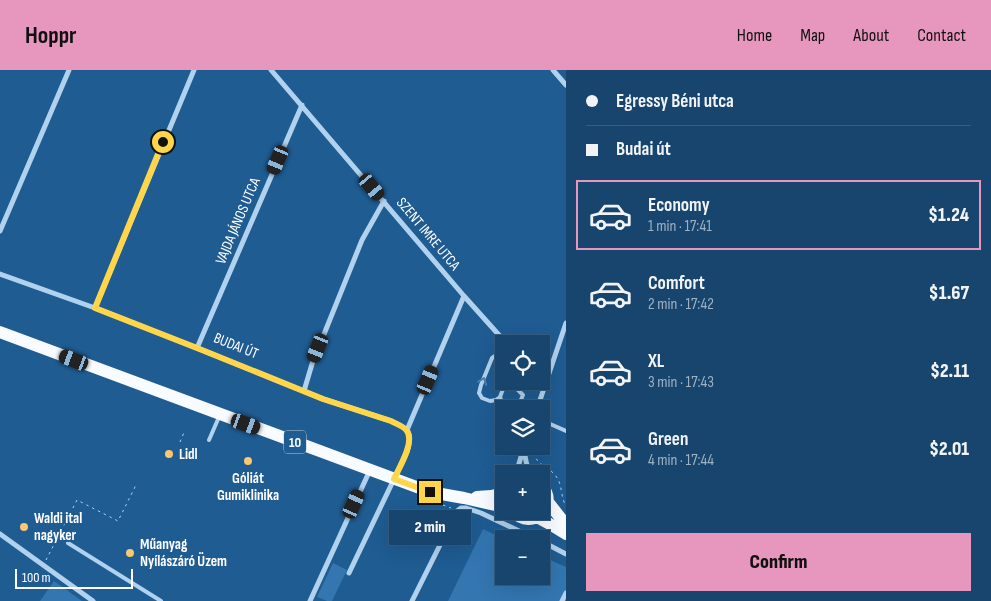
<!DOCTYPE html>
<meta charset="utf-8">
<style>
body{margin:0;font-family:"Sofia Sans Condensed",sans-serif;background:#244f76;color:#f1f3f6;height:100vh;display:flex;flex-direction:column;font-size:19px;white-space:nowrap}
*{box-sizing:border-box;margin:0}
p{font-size:16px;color:#9eb1c2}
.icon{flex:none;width:28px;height:28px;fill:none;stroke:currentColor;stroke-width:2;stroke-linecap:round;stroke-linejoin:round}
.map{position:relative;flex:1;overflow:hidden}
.panel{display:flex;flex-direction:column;background:#17456e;width:425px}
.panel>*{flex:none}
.hud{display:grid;align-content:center;height:110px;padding:0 20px;background:#17456e}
.controls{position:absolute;left:495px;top:265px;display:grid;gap:10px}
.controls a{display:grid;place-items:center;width:55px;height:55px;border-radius:0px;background:#17456e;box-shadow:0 5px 20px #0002,0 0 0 1px #365d81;font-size:25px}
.scale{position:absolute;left:15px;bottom:12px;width:118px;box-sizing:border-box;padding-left:5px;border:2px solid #fff;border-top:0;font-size:14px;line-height:18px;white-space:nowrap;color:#fff;-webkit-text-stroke:4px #1f5c92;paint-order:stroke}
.end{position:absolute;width:22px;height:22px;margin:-11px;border:6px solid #ffd54a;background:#111;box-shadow:0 0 0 2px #111}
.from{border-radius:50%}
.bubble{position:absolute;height:35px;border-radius:0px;background:#17456e;box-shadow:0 5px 20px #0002,0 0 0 1px #365d81;font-size:16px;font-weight:800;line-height:35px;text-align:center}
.car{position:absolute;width:15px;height:30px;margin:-15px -8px;border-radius:6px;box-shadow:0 0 4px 1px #0007;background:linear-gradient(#222 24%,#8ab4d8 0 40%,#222 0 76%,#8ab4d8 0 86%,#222 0)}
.hud b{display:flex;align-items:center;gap:18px;height:48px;font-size:19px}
.hud b+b{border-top:1px solid #365d81}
.hud i{width:12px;height:12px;background:#f1f3f6}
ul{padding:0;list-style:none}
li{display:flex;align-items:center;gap:15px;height:70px;margin:0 10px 8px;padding:0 10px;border:2px solid transparent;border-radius:0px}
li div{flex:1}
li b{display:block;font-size:19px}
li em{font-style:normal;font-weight:800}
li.active{border-color:#e797bd}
li>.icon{width:45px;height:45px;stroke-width:1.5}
.button{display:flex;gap:10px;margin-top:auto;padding:10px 20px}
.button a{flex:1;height:58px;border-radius:0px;background:#e797bd;color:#111;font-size:20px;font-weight:800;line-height:58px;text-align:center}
header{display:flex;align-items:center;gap:30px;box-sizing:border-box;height:70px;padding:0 25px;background:#e797bd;color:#111}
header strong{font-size:24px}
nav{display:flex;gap:28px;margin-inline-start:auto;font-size:18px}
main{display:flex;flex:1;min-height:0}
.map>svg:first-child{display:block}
.green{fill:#3376b0}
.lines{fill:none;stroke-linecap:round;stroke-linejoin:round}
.path{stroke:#b1d2ee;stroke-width:1;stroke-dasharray:2.5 4;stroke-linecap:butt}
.service{stroke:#b1d2ee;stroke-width:4}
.minor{stroke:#b1d2ee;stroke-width:5}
.primary{stroke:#f8fbff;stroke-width:12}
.oneway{stroke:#4b7fae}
.route{stroke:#ffd54a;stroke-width:6}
.poi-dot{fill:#fbc771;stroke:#1f5c92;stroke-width:2}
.labels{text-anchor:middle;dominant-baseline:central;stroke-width:4;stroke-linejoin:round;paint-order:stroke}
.shield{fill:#1f5c92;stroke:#bccede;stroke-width:1}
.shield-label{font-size:14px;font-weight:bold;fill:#fff}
.street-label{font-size:15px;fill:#fff;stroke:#1f5c92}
.poi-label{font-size:15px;font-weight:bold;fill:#fff;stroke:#1f5c92;text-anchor:start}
</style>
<header>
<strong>Hoppr</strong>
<nav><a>Home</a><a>Map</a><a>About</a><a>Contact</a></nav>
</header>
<main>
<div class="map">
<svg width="566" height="531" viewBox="0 0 566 531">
<rect width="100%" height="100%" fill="#1f5c92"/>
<!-- green -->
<path class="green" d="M483,459L504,469V506H541V486L566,497V531H448Z
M333,493L347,500L332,531H327L317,527Z
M54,511L82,531H40Z"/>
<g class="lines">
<!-- path -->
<path class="path" d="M541,363L544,357
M180,372L185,360
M535,376C532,395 545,393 555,405C563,414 560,426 566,436
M443,435L451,438
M46,490L77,430L118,451L136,415"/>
<!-- service -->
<path class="service" d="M506,311L500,327L503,335L508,339
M509,311L511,315L516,318L523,325L517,339
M500,327L496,330L490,331L482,328L479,323L481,315L492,288L504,280
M541,350L566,361
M209,370L219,347
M68,473L161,531"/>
<!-- minor -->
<path class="minor" d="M271,0L464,226L507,274
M553,0L566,15
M0,161L69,0
M0,204L95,238L197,278L323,329L391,351C409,359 413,362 407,382L349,503
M95,238L194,0
M197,278L302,35
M304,321L312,294L362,170L384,131
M537,339L566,253
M407,360L464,226
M525,376C524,386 526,395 531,404
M516,404L523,380
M0,464L93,531
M541,471L566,484
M310,531L370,400
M412,531L457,441L461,438H466L481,443L536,469
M562,531L566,523"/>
<!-- primary -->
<path class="primary" d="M0,262L430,422L464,428L504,437
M477,427L491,426L504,423
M548,432L566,455
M513,441C532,463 561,435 541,415
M537,447L548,453L566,464"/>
</g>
<!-- one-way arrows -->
<defs><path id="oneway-chevron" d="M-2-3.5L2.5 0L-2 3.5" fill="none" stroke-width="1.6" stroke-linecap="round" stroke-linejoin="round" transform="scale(1.25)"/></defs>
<use class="oneway" href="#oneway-chevron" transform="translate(483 311) rotate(-69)"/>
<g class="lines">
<!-- route -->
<path class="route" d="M163,72L95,238L197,278L323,329L391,351C396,354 404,356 407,361C415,372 399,398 394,409L430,422"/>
</g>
<!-- markers -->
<g class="poi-dot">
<circle cx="169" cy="384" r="5"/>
<circle cx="248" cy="391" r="5"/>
<circle cx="24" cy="457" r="5"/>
<circle cx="130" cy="483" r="5"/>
</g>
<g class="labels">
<!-- shield labels -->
<rect class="shield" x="284" y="360.5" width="22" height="23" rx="4"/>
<g class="shield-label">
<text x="295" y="372">10</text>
</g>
<!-- street labels -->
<g class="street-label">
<text transform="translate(238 151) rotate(-67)">VAJDA JÁNOS UTCA</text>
<text transform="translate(428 164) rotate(50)">SZENT IMRE UTCA</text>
<text transform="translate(236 276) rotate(22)">BUDAI ÚT</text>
</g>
<!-- poi labels -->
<g class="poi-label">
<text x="179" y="384">Lidl</text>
<text x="248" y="408" text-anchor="middle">Góliát<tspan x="248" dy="17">Gumiklinika</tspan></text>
<text x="34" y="448">Waldi ital<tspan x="34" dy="17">nagyker</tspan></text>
<text x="140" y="474">Műanyag<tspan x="140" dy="17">Nyílászáró Üzem</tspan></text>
</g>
</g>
</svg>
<div class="controls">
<a><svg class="icon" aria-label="locate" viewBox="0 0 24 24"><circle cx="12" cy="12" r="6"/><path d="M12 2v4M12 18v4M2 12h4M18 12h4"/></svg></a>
<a><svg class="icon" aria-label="layers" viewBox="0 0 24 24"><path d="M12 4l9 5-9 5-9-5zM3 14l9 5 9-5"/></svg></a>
<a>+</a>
<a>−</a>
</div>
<div class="scale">100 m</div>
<i class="end from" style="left:163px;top:72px"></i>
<i class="end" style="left:430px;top:422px"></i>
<div class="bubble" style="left:389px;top:440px;width:82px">2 min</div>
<i class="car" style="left:278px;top:90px;rotate:203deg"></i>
<i class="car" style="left:372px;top:117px;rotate:140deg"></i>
<i class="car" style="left:318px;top:278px;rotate:202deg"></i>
<i class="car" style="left:74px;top:290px;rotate:291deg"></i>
<i class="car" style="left:428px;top:310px;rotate:23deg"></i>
<i class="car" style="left:246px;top:354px;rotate:110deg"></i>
<i class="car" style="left:354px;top:434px;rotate:24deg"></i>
</div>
<section class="panel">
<div class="hud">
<b><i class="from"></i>Egressy Béni utca</b>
<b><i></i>Budai út</b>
</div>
<ul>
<li class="active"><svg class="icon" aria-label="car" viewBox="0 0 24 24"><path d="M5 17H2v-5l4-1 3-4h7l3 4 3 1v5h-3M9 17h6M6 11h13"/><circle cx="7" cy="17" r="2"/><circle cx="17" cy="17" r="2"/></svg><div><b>Economy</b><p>1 min · 17:41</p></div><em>$1.24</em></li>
<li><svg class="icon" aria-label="car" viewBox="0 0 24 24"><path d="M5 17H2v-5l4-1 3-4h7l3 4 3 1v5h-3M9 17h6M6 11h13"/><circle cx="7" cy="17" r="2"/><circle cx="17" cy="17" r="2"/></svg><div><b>Comfort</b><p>2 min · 17:42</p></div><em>$1.67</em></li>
<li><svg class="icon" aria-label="car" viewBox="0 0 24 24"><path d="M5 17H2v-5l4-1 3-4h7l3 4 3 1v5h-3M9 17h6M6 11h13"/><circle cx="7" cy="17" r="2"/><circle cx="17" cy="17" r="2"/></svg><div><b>XL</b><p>3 min · 17:43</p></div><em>$2.11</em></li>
<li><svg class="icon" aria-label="car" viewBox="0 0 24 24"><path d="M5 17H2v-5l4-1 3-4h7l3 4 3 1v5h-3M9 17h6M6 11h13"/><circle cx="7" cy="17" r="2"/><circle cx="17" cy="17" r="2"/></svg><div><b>Green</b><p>4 min · 17:44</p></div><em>$2.01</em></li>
</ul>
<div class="button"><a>Confirm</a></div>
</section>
</main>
